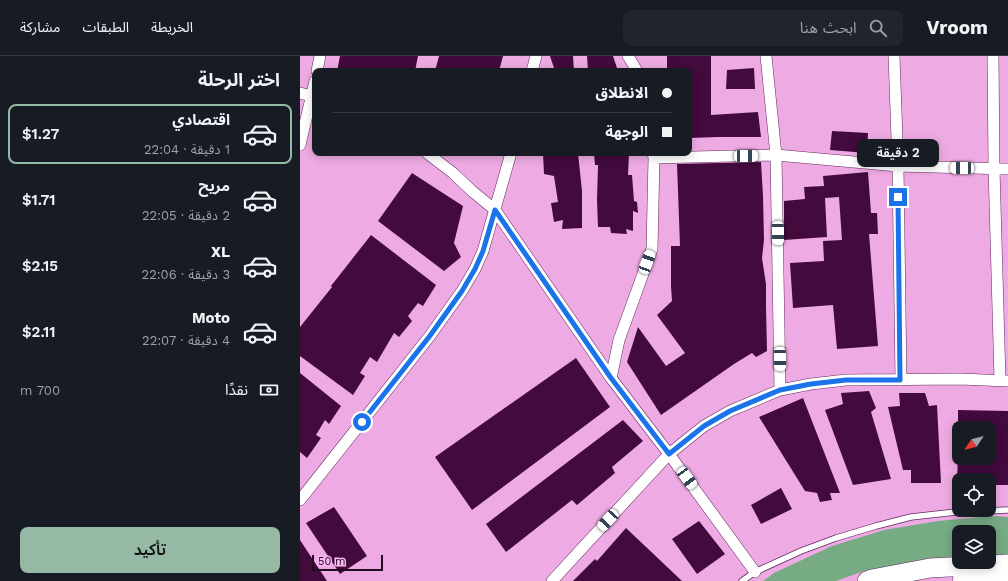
<!DOCTYPE html>
<html lang="ar">
<meta charset="utf-8">
<style>
body{margin:0;font-family:"Work Sans","Noto Sans Arabic",sans-serif;background:#20242c;color:#f1f3f6;direction:rtl;height:100vh;display:flex;flex-direction:column;font-size:15px;white-space:nowrap}
*{box-sizing:border-box;margin:0}
p{font-size:13px;color:#9ea1a6}
.icon{flex:none;width:22px;height:22px;fill:none;stroke:currentColor;stroke-width:2;stroke-linecap:round;stroke-linejoin:round}
.map{position:relative;flex:1;overflow:hidden;direction:ltr}
.side{display:flex;flex-direction:column;background:#171b24;width:300px}
.side>*{flex:none}
.top-card{position:absolute;left:12px;top:12px;width:380px;height:88px;border-radius:8px;box-shadow:0 2px 10px #0003;direction:rtl;display:grid;align-content:center;height:88px;padding:0 20px;background:#171b24}
.needle{width:26px;rotate:234deg}
.fabs{position:absolute;left:652px;top:365px;display:grid;gap:8px}
.fabs a{display:grid;place-items:center;width:44px;height:44px;border-radius:8px;background:#171b24;box-shadow:0 2px 10px #0003;font-size:20px}
.scale{position:absolute;left:12px;bottom:10px;width:71px;box-sizing:border-box;padding-left:4px;border:2px solid #230b20;border-top:0;font-size:11px;line-height:14px;white-space:nowrap;color:#230b20;-webkit-text-stroke:3px #fbb7f1;paint-order:stroke}
.end{position:absolute;width:18px;height:18px;margin:-9px;border:5px solid #1a73e8;background:#fff;box-shadow:0 0 0 2px #fff}
.from{border-radius:50%}
.bubble{position:absolute;height:28px;border-radius:8px;background:#171b24;box-shadow:0 2px 10px #0003;font-size:13px;font-weight:600;line-height:28px;text-align:center;direction:rtl}
.car{position:absolute;width:12px;height:24px;margin:-12px -6px;border-radius:5px;box-shadow:0 0 3px 1px #0007;background:linear-gradient(#fff 24%,#345 0 40%,#fff 0 76%,#345 0 86%,#fff 0)}
.top-card b{display:flex;align-items:center;gap:14px;height:38px;font-size:15px}
.top-card b+b{border-top:1px solid #363941}
.top-card i{width:10px;height:10px;background:#f1f3f6}
ul{padding:0;list-style:none}
li{display:flex;align-items:center;gap:12px;height:60px;margin:0 8px 6px;padding:0 12px;border:2px solid transparent;border-radius:8px}
li div{flex:1}
li b{display:block;font-size:15px}
li em{font-style:normal;font-weight:600}
li.on{border-color:#96b9a5}
li>.icon{width:36px;height:36px;stroke-width:1.5}
h2{padding:0 20px;font-size:18px;line-height:48px}
.pay{display:flex;align-items:center;gap:10px;height:44px;padding:0 20px;font-size:15px}
.pay p{margin-inline-start:auto}
.button{display:flex;gap:8px;margin-top:auto;padding:8px 20px}
.button a{flex:1;height:46px;border-radius:8px;background:#96b9a5;color:#111;font-size:16px;font-weight:600;line-height:46px;text-align:center}
header{display:flex;align-items:center;gap:24px;box-sizing:border-box;height:56px;padding:0 20px;background:#171b24;border-bottom:1px solid #363941}
header strong{font-size:19px}
nav{display:flex;gap:22px;margin-inline-start:auto;font-size:14px}
.search{width:280px;height:36px;background:#20242c;display:flex;align-items:center;gap:10px;box-sizing:border-box;padding:0 14px;border-radius:8px;color:#9ea1a6;font-size:15px}
main{display:flex;flex:1;min-height:0}
.map>svg:first-child{display:block}
.green{fill:#76ab84}
.building{fill:#420a3d}
.lines{fill:none;stroke-linecap:round;stroke-linejoin:round}
.service-casing{stroke:#62295c;stroke-width:7}
.minor-casing{stroke:#62295c;stroke-width:12}
.trunk-casing{stroke:#62295c;stroke-width:20}
.service{stroke:#fff;stroke-width:5.5}
.minor{stroke:#fff;stroke-width:11}
.trunk{stroke:#fff;stroke-width:19}
.route{stroke:#1a73e8;stroke-width:5}
</style>
<header>
<strong>Vroom</strong>
<div class="search"><svg class="icon" aria-label="search" viewBox="0 0 24 24"><circle cx="10" cy="10" r="6"/><path d="M15 15l6 6"/></svg>ابحث هنا</div>
<nav><a>الخريطة</a><a>الطبقات</a><a>مشاركة</a></nav>
</header>
<main>
<div class="map">
<svg width="708" height="525" viewBox="0 0 708 525">
<rect width="100%" height="100%" fill="#eeabe3"/>
<!-- green -->
<path class="green" d="M692,460L708,461V500H689V476H659V500L564,515L536,525H463L474,517L532,490L584,474L638,465Z"/>
<!-- building -->
<path class="building" d="M40,0H118L115,15H37Z
M139,0H203L199,15H135Z
M250,0H273L274,15H255Z
M287,0H313L318,15H288Z
M367,0H411V59L458,56L461,81H418L389,82V15H375L376,12H367Z
M454,12L455,33H426L427,14Z
M532,75L568,77L567,97L530,94Z
M243,97H278L282,135V172L262,173L263,164L254,166L251,147L258,146L254,120L244,118Z
M294,97H329L328,119H332L334,145L337,146L338,157L333,155V175L326,173L327,178L311,177L310,171H298L297,144L298,109H295Z
M461,106L463,140L464,184L462,202L466,228V251L467,295L456,301L452,297L434,308L361,359L327,306L338,271L366,310L385,297L357,259L372,245L371,230V190H380L377,108Z
M568,116L571,157H577L578,178H569L578,290L537,293L533,249L493,252L490,207L524,205L523,185L542,184L539,141L525,142L527,181L484,184V145L505,143L504,131L524,130L523,120Z
M112,117L163,150L154,187L161,201L144,215L78,165Z
M71,179L136,229L123,250L118,247L108,260L112,265L99,281L94,277L77,306L70,301L60,317L65,320L53,339L0,300V271L32,231L31,230Z
M276,302L310,351L172,454L135,401Z
M0,317L41,350L29,368L25,364L16,379L21,382L7,402L0,396Z
M569,335L576,352L571,356L591,423L553,429L525,354L543,348L541,337Z
M599,337H625L629,350L637,349L641,427H611V414H603L588,351L600,350Z
M503,342L540,437H530L532,444L520,446L517,437L505,435L459,361Z
M658,354L708,355V429H689V424H657L658,402H689V372H658Z
M323,364L343,385L312,411L315,417L277,449L272,444L206,496L186,468Z
M481,432L492,453L461,468L451,449Z
M34,451L67,500L40,518L6,467Z
M399,465L425,498L397,518L372,483Z
M326,472L382,525H273L295,503L297,505Z
M0,484L27,525H0Z"/>
<g class="lines">
<!-- service casing -->
<g class="service-casing">
<path id="service" d="M442,525L455,516L501,495L536,482L576,470L611,461L656,456L708,454"/>
</g>
<!-- minor casing -->
<g class="minor-casing">
<path id="minor" d="M328,0L337,15
M466,0L476,99L480,334
M594,0L598,110L601,324
M693,0L694,112L700,324
M17,15L20,0
M232,15L236,0
M0,37L15,41
M0,89L15,25
M127,97L153,117L172,135L195,154L311,322L369,398L455,516
M354,102L476,99L598,110L708,113
M311,322L319,284L352,193L354,102L353,97
M0,444L129,281L162,235L175,213L183,195L211,97
M252,525L369,398L404,370L430,355L480,334L511,328L546,324L660,323L708,325"/>
</g>
<!-- trunk casing -->
<g class="trunk-casing">
<path id="trunk" d="M567,525L572,523L630,512L708,508
M662,525L708,523"/>
</g>
<!-- service -->
<use href="#service" class="service"/>
<!-- minor -->
<use href="#minor" class="minor"/>
<!-- trunk -->
<use href="#trunk" class="trunk"/>
</g>
<g class="lines">
<!-- route -->
<path class="route" d="M62,366L129,281L162,235L175,213L183,195L195,154L311,322L369,398L404,370L430,355L480,334L511,328L546,324H600L598,141"/>
</g>
</svg>
<div class="fabs">
<a><svg class="needle" viewBox="-14 -14 28 28"><path d="M0-13l5 13h-10z" fill="#e53935"/><path d="M0 13l5-13h-10z" fill="#9ea1a6"/></svg></a>
<a><svg class="icon" aria-label="locate" viewBox="0 0 24 24"><circle cx="12" cy="12" r="6"/><path d="M12 2v4M12 18v4M2 12h4M18 12h4"/></svg></a>
<a><svg class="icon" aria-label="layers" viewBox="0 0 24 24"><path d="M12 4l9 5-9 5-9-5zM3 14l9 5 9-5"/></svg></a>
</div>
<div class="scale">50 m</div>
<i class="end from" style="left:62px;top:366px"></i>
<i class="end" style="left:598px;top:141px"></i>
<div class="bubble" style="left:557px;top:83px;width:82px">2 دقيقة</div>
<i class="car" style="left:446px;top:100px;rotate:89deg"></i>
<i class="car" style="left:662px;top:112px;rotate:271deg"></i>
<i class="car" style="left:478px;top:177px;rotate:179deg"></i>
<i class="car" style="left:347px;top:206px;rotate:20deg"></i>
<i class="car" style="left:480px;top:303px;rotate:179deg"></i>
<i class="car" style="left:387px;top:422px;rotate:144deg"></i>
<i class="car" style="left:308px;top:464px;rotate:223deg"></i>
<div class="top-card">
<b><i class="from"></i>الانطلاق</b>
<b><i></i>الوجهة</b>
</div>
</div>
<section class="side">
<h2>اختر الرحلة</h2>
<ul>
<li class="on"><svg class="icon" aria-label="car" viewBox="0 0 24 24"><path d="M5 17H2v-5l4-1 3-4h7l3 4 3 1v5h-3M9 17h6M6 11h13"/><circle cx="7" cy="17" r="2"/><circle cx="17" cy="17" r="2"/></svg><div><b>اقتصادي</b><p>1 دقيقة · 22:04</p></div><em>$1.27</em></li>
<li><svg class="icon" aria-label="car" viewBox="0 0 24 24"><path d="M5 17H2v-5l4-1 3-4h7l3 4 3 1v5h-3M9 17h6M6 11h13"/><circle cx="7" cy="17" r="2"/><circle cx="17" cy="17" r="2"/></svg><div><b>مريح</b><p>2 دقيقة · 22:05</p></div><em>$1.71</em></li>
<li><svg class="icon" aria-label="car" viewBox="0 0 24 24"><path d="M5 17H2v-5l4-1 3-4h7l3 4 3 1v5h-3M9 17h6M6 11h13"/><circle cx="7" cy="17" r="2"/><circle cx="17" cy="17" r="2"/></svg><div><b>XL</b><p>3 دقيقة · 22:06</p></div><em>$2.15</em></li>
<li><svg class="icon" aria-label="car" viewBox="0 0 24 24"><path d="M5 17H2v-5l4-1 3-4h7l3 4 3 1v5h-3M9 17h6M6 11h13"/><circle cx="7" cy="17" r="2"/><circle cx="17" cy="17" r="2"/></svg><div><b>Moto</b><p>4 دقيقة · 22:07</p></div><em>$2.11</em></li>
</ul>
<div class="pay"><svg class="icon" aria-label="cash" viewBox="0 0 24 24"><path d="M3 7h18v10H3z"/><circle cx="12" cy="12" r="2"/></svg>نقدًا<p>700 m</p></div>
<div class="button"><a>تأكيد</a></div>
</section>
</main>
